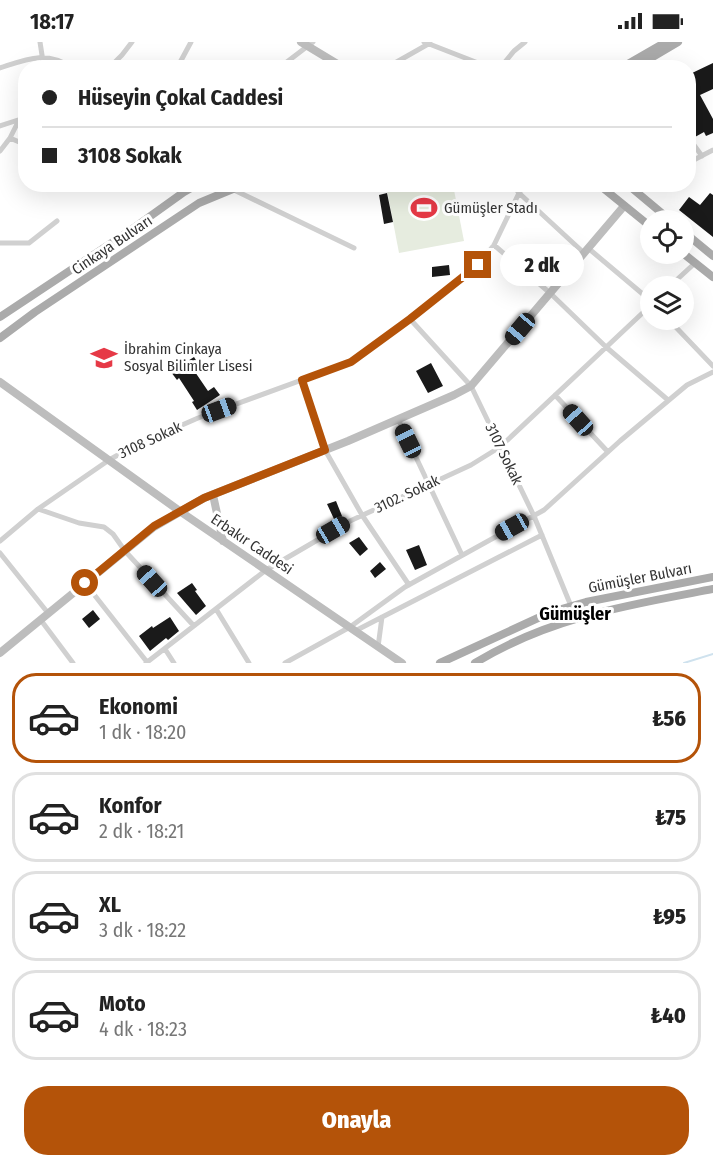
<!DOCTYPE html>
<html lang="tr">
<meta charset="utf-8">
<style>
body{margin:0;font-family:"Fira Sans Condensed",sans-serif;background:#f2f2f2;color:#222;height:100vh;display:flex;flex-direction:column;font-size:22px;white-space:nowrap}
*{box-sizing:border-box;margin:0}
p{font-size:20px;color:#767676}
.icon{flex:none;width:33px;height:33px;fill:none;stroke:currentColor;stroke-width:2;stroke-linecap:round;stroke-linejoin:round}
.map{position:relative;height:621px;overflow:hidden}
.panel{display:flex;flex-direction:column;background:#fff;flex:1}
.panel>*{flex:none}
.top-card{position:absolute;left:18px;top:18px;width:678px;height:132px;border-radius:24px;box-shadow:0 6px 24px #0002;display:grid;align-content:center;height:132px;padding:0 24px;background:#fff}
.fabs{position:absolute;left:640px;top:168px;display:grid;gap:12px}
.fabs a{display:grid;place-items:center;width:54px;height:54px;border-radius:50%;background:#fff;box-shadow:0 6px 24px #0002;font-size:30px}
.end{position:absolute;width:27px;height:27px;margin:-14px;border:8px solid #b45309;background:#fff;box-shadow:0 0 0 3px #fff}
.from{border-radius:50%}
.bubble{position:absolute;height:42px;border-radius:21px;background:#fff;box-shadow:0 6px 24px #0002;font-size:20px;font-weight:800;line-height:42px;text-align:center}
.car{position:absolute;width:18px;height:36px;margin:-18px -9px;border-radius:8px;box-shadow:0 0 4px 2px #0007;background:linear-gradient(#222 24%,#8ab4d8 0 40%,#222 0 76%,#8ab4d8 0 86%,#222 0)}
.top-card b{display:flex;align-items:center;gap:21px;height:57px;font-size:22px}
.top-card b+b{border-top:2px solid #e0e0e0}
.top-card i{width:15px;height:15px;background:#222}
ul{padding:10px 0 0;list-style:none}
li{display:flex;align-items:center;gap:18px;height:90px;margin:0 12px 9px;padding:0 12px;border:3px solid #e0e0e0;border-radius:24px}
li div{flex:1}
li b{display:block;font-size:22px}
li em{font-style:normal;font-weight:800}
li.selected{border-color:#b45309}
li>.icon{width:54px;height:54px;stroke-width:1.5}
.action{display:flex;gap:12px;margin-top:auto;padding:12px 24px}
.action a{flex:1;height:69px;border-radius:24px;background:#b45309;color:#fff;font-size:24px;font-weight:800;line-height:69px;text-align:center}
.status{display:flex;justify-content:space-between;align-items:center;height:42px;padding:0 30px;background:#fff;direction:ltr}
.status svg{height:16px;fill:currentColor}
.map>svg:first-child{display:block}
.green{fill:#e6ecdf}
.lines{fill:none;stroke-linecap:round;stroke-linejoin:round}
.stream{stroke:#cfe2ee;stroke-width:2}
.building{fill:#1a1a1a}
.street{stroke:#d0d0d0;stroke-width:5}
.secondary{stroke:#bdbdbd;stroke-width:8}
.primary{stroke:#ababab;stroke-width:8}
.route{stroke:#b45309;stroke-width:8}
.labels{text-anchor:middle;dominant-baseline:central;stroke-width:6;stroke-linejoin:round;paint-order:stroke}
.poi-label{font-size:15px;fill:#333;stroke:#fff;text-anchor:start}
.street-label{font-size:15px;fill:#333;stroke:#fff}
.quarter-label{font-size:18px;font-weight:bold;fill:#000;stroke:#fff}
</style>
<div class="status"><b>18:17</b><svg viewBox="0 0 49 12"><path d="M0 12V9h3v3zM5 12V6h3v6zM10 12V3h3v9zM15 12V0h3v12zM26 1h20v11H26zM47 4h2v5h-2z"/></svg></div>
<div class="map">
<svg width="713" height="621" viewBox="0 0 713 621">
<rect width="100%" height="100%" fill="#fff"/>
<!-- green -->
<path class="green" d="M386,143H453L464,199L399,211Z"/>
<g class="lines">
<!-- stream -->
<path class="stream" d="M684,621L713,612"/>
</g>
<!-- building -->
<path class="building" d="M713,21V47L700,53L713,77V91L706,94L704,90L695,95L692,87L695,85L688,77V36L691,34L690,32Z
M387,151L393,180L384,182L379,153Z
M710,151L713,153V195L679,168L689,155L700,163Z
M449,223L450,233L432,235V225Z
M194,315L199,323L193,327L208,349L214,345L220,353L197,368L192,360L194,359L179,336L177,338L171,330Z
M431,321L443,344L428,351L416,329Z
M336,459L342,474L334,477L327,462Z
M359,495L368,507L360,514L349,501Z
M419,503L427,523L415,528L406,508Z
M380,520L386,527L375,536L370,529Z
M192,541L197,548L195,549L206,564L196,573L177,551Z
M93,568L100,577L89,586L82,577Z
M170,575L179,589L168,598L166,596L150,609L139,594L152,584L153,586Z"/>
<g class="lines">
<!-- street -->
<path class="street" d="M40,0L44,26
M424,0L491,26
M0,26C27,17 46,8 72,26
M109,26L122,13L132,0
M177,26L191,0
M279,26L313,0
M386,26L430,1
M500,26L514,9L525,0
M0,84L18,78
M688,95L702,114
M10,96L26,103
M0,109L10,96L19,78L26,75
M688,121L713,108
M228,142L232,147L354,206
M512,142L519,151L584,211
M637,151L651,142
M0,201H29L57,179
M494,203L550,251L606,305L668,358
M588,206L651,259
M670,244L695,221
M410,277L471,344L534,474L571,564
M669,278L713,324
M302,338L325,408L362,473L409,543
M555,353L608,410
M398,377L462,513
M38,467L79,481L104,485L113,492L125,509L194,584
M0,499L38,467L109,418L132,405L198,376L351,320L410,277L478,223L494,203L519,151L525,142
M0,511L48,571
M85,541L147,620
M216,567L249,621
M40,577L73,621
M355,589L542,493
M378,605L382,575
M165,607L174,621
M146,621L266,528L350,479L471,423L500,405L651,263
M285,621L350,585L405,545L544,468L620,399L687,343L713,330"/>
<!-- secondary -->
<path class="secondary" d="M301,0L344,26
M0,340L181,470L402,621
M213,453L223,499
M0,611L154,485L204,456L348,399L454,353L471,344L624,164"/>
<!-- primary -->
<path class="primary" d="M621,26L666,0
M634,26L678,0
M598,142L651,185
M627,142L670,178
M684,190L713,214
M684,212L713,235
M0,275L131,188L184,150L198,142
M0,296L35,270L199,161L245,142
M440,621L551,570L586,560L713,535
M475,621C550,575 629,563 713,547"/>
</g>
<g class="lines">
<!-- route -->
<path class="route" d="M85,541L154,484L204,456L325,408L302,338L351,320L410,277L478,223"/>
</g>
<!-- icons -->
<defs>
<g id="stadium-bare" transform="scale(2.07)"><path d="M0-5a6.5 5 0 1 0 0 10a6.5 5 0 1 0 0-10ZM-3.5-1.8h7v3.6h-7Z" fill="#e63946" stroke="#fff" stroke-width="2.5" paint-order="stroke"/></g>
<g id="school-bare" transform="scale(2.07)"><path d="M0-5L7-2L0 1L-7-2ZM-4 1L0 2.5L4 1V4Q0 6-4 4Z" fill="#e63946" stroke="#fff" stroke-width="2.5" paint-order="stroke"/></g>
</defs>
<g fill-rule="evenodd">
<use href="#stadium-bare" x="424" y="166"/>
<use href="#school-bare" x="104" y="316"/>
</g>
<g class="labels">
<!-- poi labels -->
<g class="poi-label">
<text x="444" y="166">Gümüşler Stadı</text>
<text x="124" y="307">İbrahim Cinkaya<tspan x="124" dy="17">Sosyal Bilimler Lisesi</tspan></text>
</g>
<!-- street labels -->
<g class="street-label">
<text transform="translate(112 203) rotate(-34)">Cinkaya Bulvarı</text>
<text transform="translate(150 398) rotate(-25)">3108 Sokak</text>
<text transform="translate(504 412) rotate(64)">3107 Sokak</text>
<text transform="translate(407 452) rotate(-25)">3102. Sokak</text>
<text transform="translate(252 502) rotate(34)">Erbakır Caddesi</text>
<text transform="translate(640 536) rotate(-11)">Gümüşler Bulvarı</text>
</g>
<!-- quarter labels -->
<g class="quarter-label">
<text x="575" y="572">Gümüşler</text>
</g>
</g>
</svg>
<div class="fabs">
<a><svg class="icon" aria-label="locate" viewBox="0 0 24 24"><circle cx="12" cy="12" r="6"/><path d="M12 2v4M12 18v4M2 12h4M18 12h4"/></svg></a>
<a><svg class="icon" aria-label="layers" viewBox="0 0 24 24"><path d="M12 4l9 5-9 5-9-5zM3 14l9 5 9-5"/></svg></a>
</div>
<i class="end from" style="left:85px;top:541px"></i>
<i class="end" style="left:478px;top:223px"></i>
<div class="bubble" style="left:500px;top:202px;width:84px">2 dk</div>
<i class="car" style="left:520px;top:287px;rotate:220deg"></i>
<i class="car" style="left:219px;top:368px;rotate:70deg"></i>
<i class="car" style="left:578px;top:378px;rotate:318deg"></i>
<i class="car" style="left:408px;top:399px;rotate:334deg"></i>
<i class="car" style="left:512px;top:485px;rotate:241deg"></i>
<i class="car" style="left:333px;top:488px;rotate:60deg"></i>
<i class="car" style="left:152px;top:539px;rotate:318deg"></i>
<div class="top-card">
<b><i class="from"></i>Hüseyin Çokal Caddesi</b>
<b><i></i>3108 Sokak</b>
</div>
</div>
<section class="panel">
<ul>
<li class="selected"><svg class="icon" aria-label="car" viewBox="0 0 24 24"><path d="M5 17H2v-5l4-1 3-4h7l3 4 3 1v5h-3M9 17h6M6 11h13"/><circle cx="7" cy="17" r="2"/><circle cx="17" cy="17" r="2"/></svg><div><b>Ekonomi</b><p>1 dk · 18:20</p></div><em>₺56</em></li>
<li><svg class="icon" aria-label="car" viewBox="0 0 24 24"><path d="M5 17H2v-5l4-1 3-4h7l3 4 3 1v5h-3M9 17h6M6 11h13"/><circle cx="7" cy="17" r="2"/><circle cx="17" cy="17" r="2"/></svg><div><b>Konfor</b><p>2 dk · 18:21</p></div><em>₺75</em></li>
<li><svg class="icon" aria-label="car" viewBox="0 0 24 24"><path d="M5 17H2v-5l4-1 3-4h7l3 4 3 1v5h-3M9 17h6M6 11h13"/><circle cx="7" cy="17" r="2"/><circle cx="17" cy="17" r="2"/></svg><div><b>XL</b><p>3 dk · 18:22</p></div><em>₺95</em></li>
<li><svg class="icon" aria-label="car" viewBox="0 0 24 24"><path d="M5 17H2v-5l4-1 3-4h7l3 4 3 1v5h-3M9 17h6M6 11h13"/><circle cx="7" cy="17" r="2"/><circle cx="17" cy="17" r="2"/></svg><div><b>Moto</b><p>4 dk · 18:23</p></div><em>₺40</em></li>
</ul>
<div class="action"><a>Onayla</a></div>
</section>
